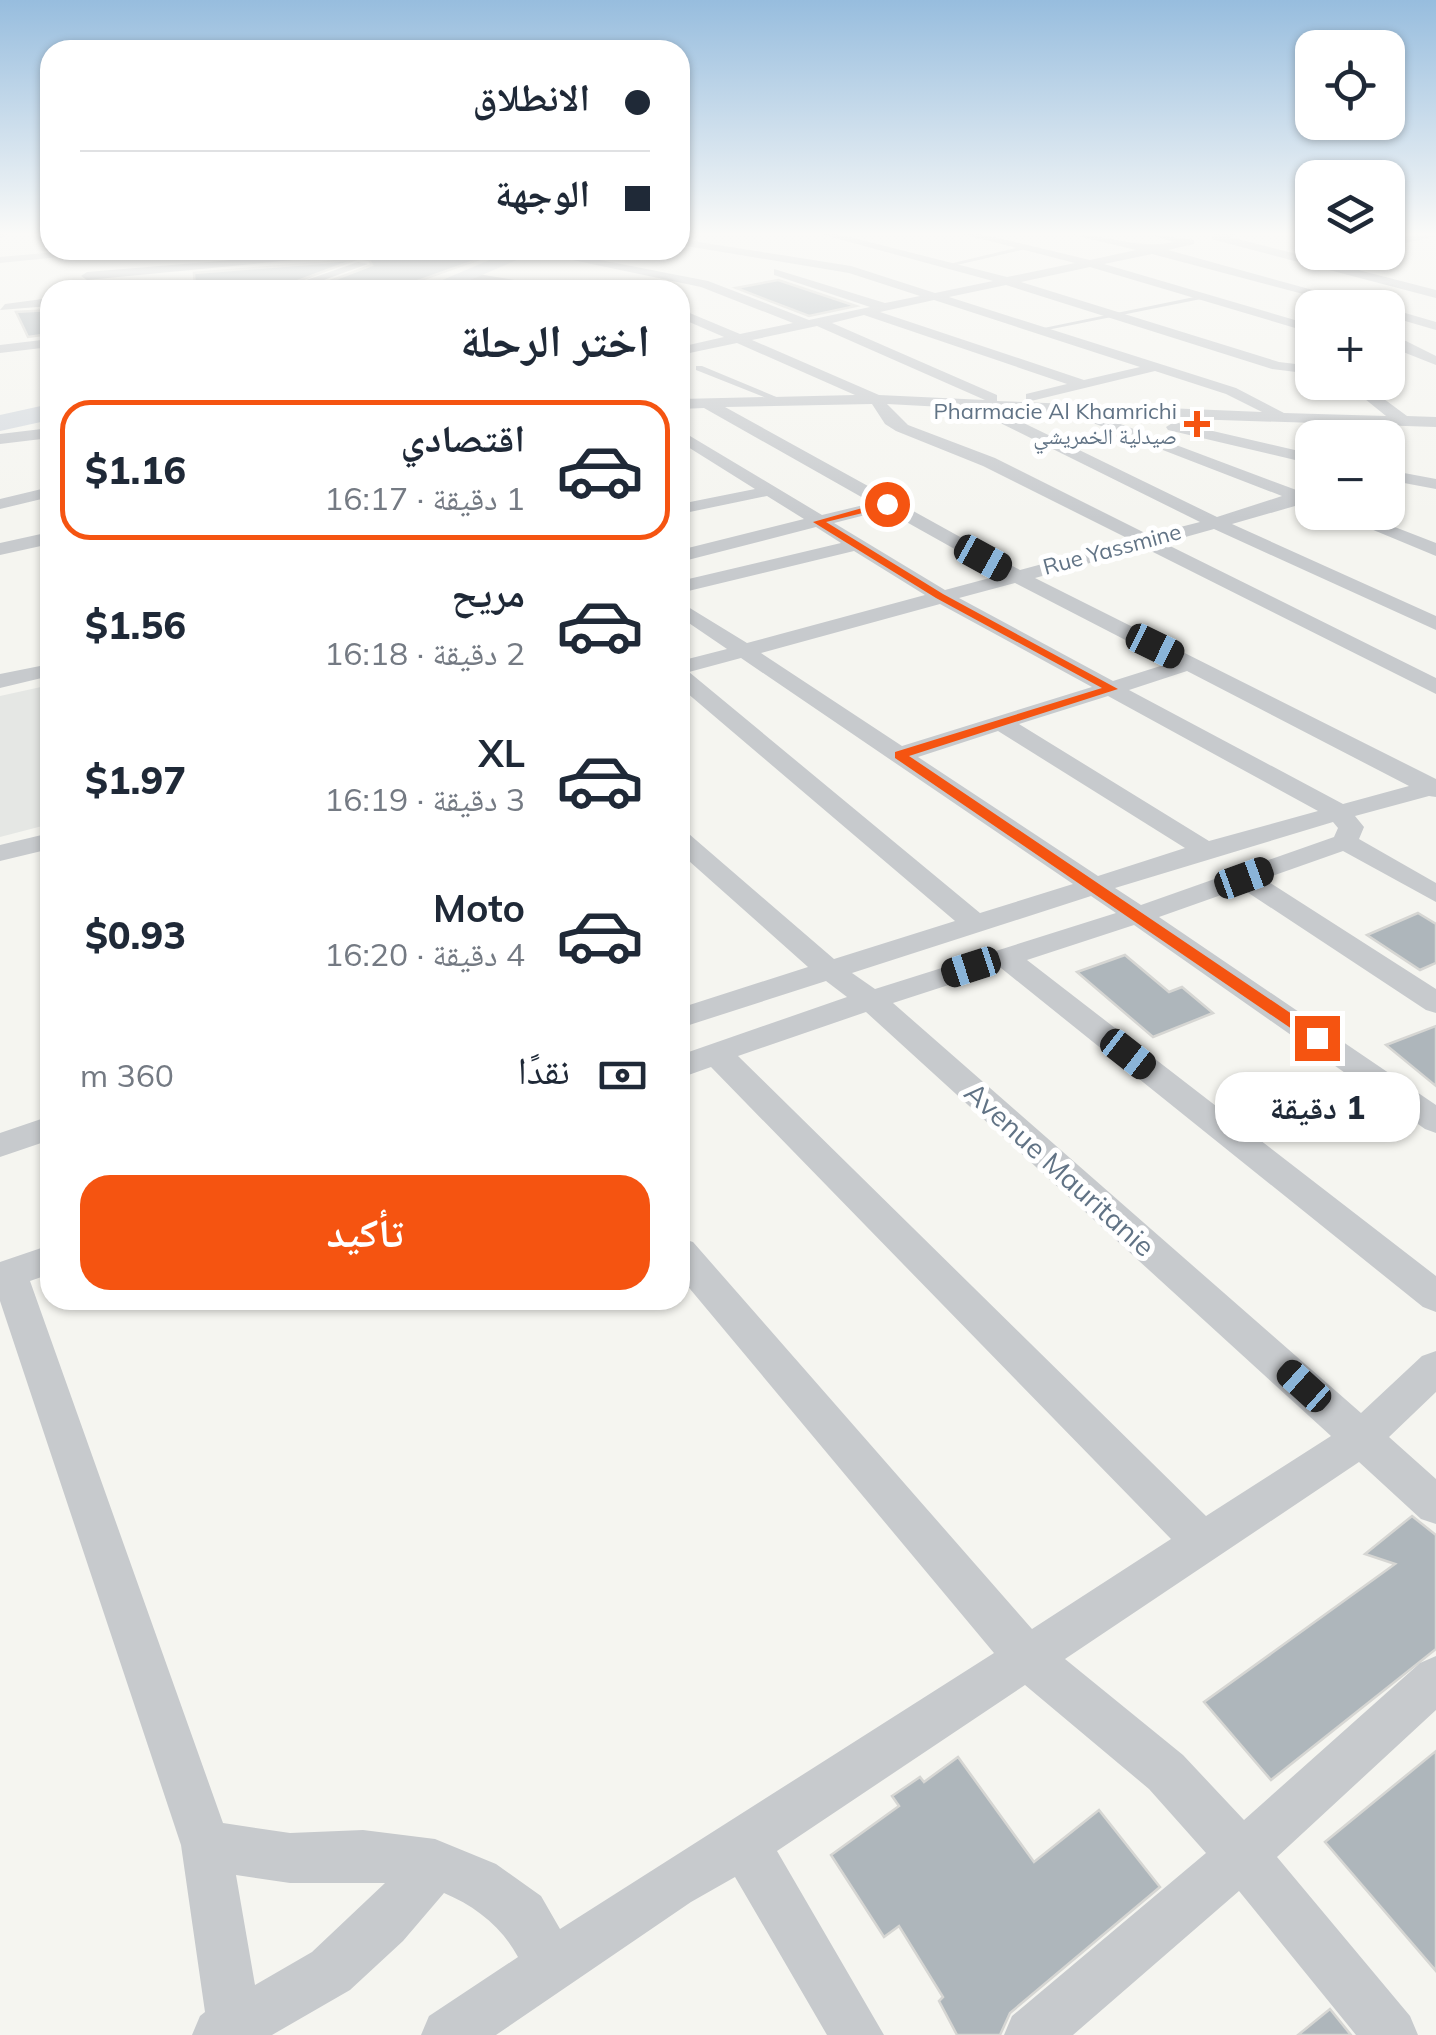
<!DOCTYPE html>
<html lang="ar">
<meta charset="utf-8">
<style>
body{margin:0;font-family:Mulish,"Noto Naskh Arabic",sans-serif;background:#f2f2f3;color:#1f2937;direction:rtl;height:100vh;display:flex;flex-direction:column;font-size:38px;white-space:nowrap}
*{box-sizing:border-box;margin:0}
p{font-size:32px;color:#747a83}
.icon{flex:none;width:55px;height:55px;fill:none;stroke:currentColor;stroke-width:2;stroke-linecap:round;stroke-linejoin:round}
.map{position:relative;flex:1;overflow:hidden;direction:ltr}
.panel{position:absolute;left:40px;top:280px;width:650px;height:1030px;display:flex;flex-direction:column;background:#fff;border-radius:30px;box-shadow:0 2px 8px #0004;direction:rtl}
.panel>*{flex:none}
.hud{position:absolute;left:40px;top:40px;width:650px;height:220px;border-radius:30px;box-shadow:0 2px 8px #0004;direction:rtl;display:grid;align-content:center;height:220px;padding:0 40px;background:#fff}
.buttons{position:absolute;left:1295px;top:30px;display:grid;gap:20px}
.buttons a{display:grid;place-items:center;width:110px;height:110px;border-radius:20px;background:#fff;box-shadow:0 2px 8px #0004;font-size:50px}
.end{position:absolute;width:45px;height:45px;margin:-22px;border:12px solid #f55411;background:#fff;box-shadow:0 0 0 5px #fff}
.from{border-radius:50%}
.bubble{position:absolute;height:70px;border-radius:30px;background:#fff;box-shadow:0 2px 8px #0004;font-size:32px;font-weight:800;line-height:70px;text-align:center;direction:rtl}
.car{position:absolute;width:30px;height:60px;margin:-30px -15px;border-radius:12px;box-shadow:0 0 8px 2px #0007;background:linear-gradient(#222 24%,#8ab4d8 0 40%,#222 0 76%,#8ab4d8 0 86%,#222 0)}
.hud b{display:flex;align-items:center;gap:35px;height:95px;font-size:38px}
.hud b+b{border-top:2px solid #e0e1e3}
.hud i{width:25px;height:25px;background:#1f2937}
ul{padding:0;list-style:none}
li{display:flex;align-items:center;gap:30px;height:140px;margin:0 20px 15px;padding:0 20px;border:5px solid transparent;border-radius:30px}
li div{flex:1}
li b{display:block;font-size:38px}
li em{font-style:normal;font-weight:800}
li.on{border-color:#f55411}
li>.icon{width:90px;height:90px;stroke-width:1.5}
h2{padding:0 40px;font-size:45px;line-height:120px}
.pay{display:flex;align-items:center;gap:25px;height:110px;padding:0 40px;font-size:38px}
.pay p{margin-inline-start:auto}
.button{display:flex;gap:20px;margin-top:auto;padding:20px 40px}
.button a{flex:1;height:115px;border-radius:30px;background:#f55411;color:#fff;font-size:40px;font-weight:800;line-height:115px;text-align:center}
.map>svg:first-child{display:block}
.built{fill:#e5e7e4}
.building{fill:#aeb6bb;stroke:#d6d6d3;stroke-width:2.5}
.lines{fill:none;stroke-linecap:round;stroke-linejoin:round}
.service{fill:#c7cacd;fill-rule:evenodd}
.minor{fill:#c7cacd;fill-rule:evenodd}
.primary{fill:#d5dadf;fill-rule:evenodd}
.route{fill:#f55411}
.poi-dot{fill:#f55411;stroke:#fff;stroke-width:4}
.labels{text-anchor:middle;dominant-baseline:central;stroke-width:10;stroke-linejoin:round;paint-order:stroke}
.far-poi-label{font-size:22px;fill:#617385;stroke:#fff;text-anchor:end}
.far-street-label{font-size:22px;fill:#617385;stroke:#fff}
.street-label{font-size:28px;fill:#617385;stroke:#fff}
</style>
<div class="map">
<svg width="1436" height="2035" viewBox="0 0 1436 2035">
<rect width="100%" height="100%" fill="#f5f5f0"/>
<!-- built -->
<path class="built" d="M50,685V824L0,837V696Z"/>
<!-- building -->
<path class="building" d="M401,250H490L491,255L393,290H307L372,265L369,260L359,258L274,290H195L194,273L320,263L397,254Z
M778,280L856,306L809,316L736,288Z
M50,310V334L28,337L16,312Z
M1418,913L1436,924V963L1420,970L1367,935Z
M1125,955L1169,992L1182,987L1213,1013L1153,1037L1077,972Z
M1436,1026V1086L1386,1045Z
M1412,1516L1436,1535V1649L1271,1780L1204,1702L1395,1564L1365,1554Z
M1436,1751V1971L1325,1842Z
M958,1757L1034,1862L1099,1810L1160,1887L1010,2013L1000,2035H957L939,2001L943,1997L899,1926L884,1937L831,1855L899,1806L892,1796L920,1777L924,1782Z
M1330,2009L1351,2035H1298Z"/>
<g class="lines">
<!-- service -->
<path class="service" d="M1024,246L1026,249L948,267L945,265Z
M1204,295L1206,298L1037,332L1034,330Z
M696,366H702L786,401L779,403L696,370Z"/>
<!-- minor -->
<path class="minor" d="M0,234H10L0,238Z
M820,234H838L1007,277L1075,263L962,234H981L1090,260L1136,250L1069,234C1105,234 1138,250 1174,242L1148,234L1194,240V244L1168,250L1378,308H1356L1152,254L1104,264L1312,325V333L1090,267L1021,282L1279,362L1312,366V374L1272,369L1006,285L949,297L1236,388L1284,413L1386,416L1344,382H1361L1407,416L1436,417V427L1099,416L1299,491L1312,487L1309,502L1232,524L1436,616V630L1214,529L1164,543L1436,678V694L1145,548L1035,578L1436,779V797L1429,796L1355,816L1364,827L1359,839L1436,883V902L1343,851L1264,879L1436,989V1013L1426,1010L1241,888L1159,917L1436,1105V1133L1425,1129L1134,925L1027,960L1436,1276V1312L1423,1307L1001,968L893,1003L1361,1413L1422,1356L1436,1351V1392L1389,1437L1436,1479V1524L1421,1519L1359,1462L1065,1659L1183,1755L1244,1820L1420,1663L1436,1656V1710L1277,1857L1410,2016L1418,2035H1356L1239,1891L1073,2035H1004L1012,2016L1206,1853L1149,1789L1025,1685L777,1851L884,2035H827L735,1877L691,1902L496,2035H421L429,2016L518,1957C502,1927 475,1906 444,1893L403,1941L350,1990L272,2035H192L200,2016L205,2012L181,1845L0,1301V1262L50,1245V1274L30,1281L223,1823L290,1833L363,1830L435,1839L496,1864L541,1896L560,1929L994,1653L680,1277V1238L693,1242L1032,1629L1171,1539L711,1067L680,1078V1055L847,997L826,981L680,1028V1008L808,967L680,853V831L689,834L834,959L955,921L680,687V661L727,649L680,617V602L747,643L925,595L854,551L680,593V581L841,543L816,527L680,562V550L804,519L767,496L680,514V504L755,489L680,442V430L822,515L872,503L704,408L680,409V399L855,395L737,343L680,355V347L724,337L680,318V309L740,334L793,323L701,287L525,250H549L708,281L809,320L870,307L774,275V269L885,303L920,296L849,273L680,245V239L851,266L935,293L993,281ZM934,300L1140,367L1084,380L880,312ZM864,315L1067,384L1026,394V400L1031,401L1155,371L1226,394L1262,412L997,401V395L832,323ZM817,326L985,400L879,395L752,340ZM872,404L885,424L896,431L983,466L1131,540L1020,570L725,407ZM887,404L981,409L982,414L1200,522L1149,535L995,458L908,425ZM997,410L1097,416L1090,420L1093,423L1282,496L1217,517ZM885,510L1001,575L945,590L834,523ZM1015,583L1170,663L1113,681L959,598ZM940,604L1092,687L902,746L761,653ZM741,658L1073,884L980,913L689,672ZM1187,671L1409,786L1343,804L1129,690ZM1108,696L1318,811L1209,841L1019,724ZM998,731L1185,848L1098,876L918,757ZM1333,822L1338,828L1334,837L1141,905L1115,888ZM1091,896L1116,913L875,989L852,973ZM866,1012L1331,1436L1206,1516L738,1056ZM236,1875L290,1883H385L312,1952L255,1985Z
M1214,234H1236L1230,237L1436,290V298L1211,239Z
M1417,234L1436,236L1388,247V241Z
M79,250H127L0,263V257Z
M351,250H397L87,280L81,276L87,272Z
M358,262L368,264L296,290H278Z
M466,272L551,286L557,290H529L462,279Z
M50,298V306L0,310L5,304Z
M1388,308L1436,322V330L1388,316Z
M1388,338L1406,341L1436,356V365L1388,346Z
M50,339V347L0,353V345Z
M1174,422L1312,454V464L1168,430L1166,427Z
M50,428V438L0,444V434Z
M1388,470L1436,479V489L1388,480Z
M50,487V497L0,509V499Z
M1330,512H1356L1436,543V556Z
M50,532V544L0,555V543Z
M50,664V676L0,688V674Z
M50,833V849L0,861V845Z
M50,1116V1140L0,1157V1133Z"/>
<!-- primary -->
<path class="primary" d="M513,250H540L447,290H419Z
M50,404V420L0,431V415Z"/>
</g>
<!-- sky -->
<linearGradient id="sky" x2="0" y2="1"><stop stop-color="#97bdde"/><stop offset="0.45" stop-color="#fafaf8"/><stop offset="1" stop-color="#fafaf8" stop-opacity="0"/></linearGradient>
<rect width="1436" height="519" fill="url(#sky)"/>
<!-- route -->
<path class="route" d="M887,501L891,506L826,522L943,594L1118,689L909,756L1323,1035V1042H1311L895,758V752L1102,688L936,598L813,522Z"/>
<!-- markers -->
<path class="poi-dot" d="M1192 409h10v10h10v10h-10v10h-10v-10h-10v-10h10z"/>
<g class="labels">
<!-- far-poi labels -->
<g class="far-poi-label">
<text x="1177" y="411">Pharmacie Al Khamrichi<tspan x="1177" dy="25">صيدلية الخمريشي</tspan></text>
</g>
<!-- far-street labels -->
<g class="far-street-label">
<text transform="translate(1112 549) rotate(-15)">Rue Yassmine</text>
</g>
<!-- street labels -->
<g class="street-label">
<text transform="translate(1060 1169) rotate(42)">Avenue Mauritanie</text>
</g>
</g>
</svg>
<div class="buttons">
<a><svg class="icon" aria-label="locate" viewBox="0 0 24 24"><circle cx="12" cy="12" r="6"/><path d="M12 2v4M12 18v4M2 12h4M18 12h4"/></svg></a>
<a><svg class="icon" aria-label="layers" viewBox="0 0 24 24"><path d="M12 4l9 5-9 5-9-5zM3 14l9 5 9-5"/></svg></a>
<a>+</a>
<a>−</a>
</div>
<i class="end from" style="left:887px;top:504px"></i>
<i class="end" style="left:1317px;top:1038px"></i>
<div class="bubble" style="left:1215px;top:1072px;width:205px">1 دقيقة</div>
<i class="car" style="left:983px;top:558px;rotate:119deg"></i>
<i class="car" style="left:1155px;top:646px;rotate:116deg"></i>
<i class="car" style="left:1244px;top:878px;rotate:70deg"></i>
<i class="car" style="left:971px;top:967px;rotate:252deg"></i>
<i class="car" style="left:1128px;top:1054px;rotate:128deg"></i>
<i class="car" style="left:1304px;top:1386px;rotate:312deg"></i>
<div class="hud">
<b><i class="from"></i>الانطلاق</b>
<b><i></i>الوجهة</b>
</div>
<section class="panel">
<h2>اختر الرحلة</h2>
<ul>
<li class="on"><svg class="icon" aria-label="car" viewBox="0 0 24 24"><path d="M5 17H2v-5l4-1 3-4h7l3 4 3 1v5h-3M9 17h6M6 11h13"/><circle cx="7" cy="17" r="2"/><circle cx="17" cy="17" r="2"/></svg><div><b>اقتصادي</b><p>1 دقيقة · 16:17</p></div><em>$1.16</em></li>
<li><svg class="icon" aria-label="car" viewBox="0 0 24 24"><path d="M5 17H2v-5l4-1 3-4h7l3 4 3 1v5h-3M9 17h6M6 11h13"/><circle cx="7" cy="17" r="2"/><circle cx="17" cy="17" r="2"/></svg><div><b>مريح</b><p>2 دقيقة · 16:18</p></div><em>$1.56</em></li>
<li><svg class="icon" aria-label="car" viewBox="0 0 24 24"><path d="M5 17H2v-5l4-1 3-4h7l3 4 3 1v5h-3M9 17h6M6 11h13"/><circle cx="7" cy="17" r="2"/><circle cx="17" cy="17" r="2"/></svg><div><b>XL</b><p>3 دقيقة · 16:19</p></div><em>$1.97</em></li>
<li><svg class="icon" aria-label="car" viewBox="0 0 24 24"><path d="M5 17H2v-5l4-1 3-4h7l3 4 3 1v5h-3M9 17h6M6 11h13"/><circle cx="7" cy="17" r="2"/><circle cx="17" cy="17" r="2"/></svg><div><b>Moto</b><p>4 دقيقة · 16:20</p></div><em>$0.93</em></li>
</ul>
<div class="pay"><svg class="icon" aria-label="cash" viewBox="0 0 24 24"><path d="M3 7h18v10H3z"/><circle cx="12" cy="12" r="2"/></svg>نقدًا<p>360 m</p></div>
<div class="button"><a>تأكيد</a></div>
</section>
</div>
